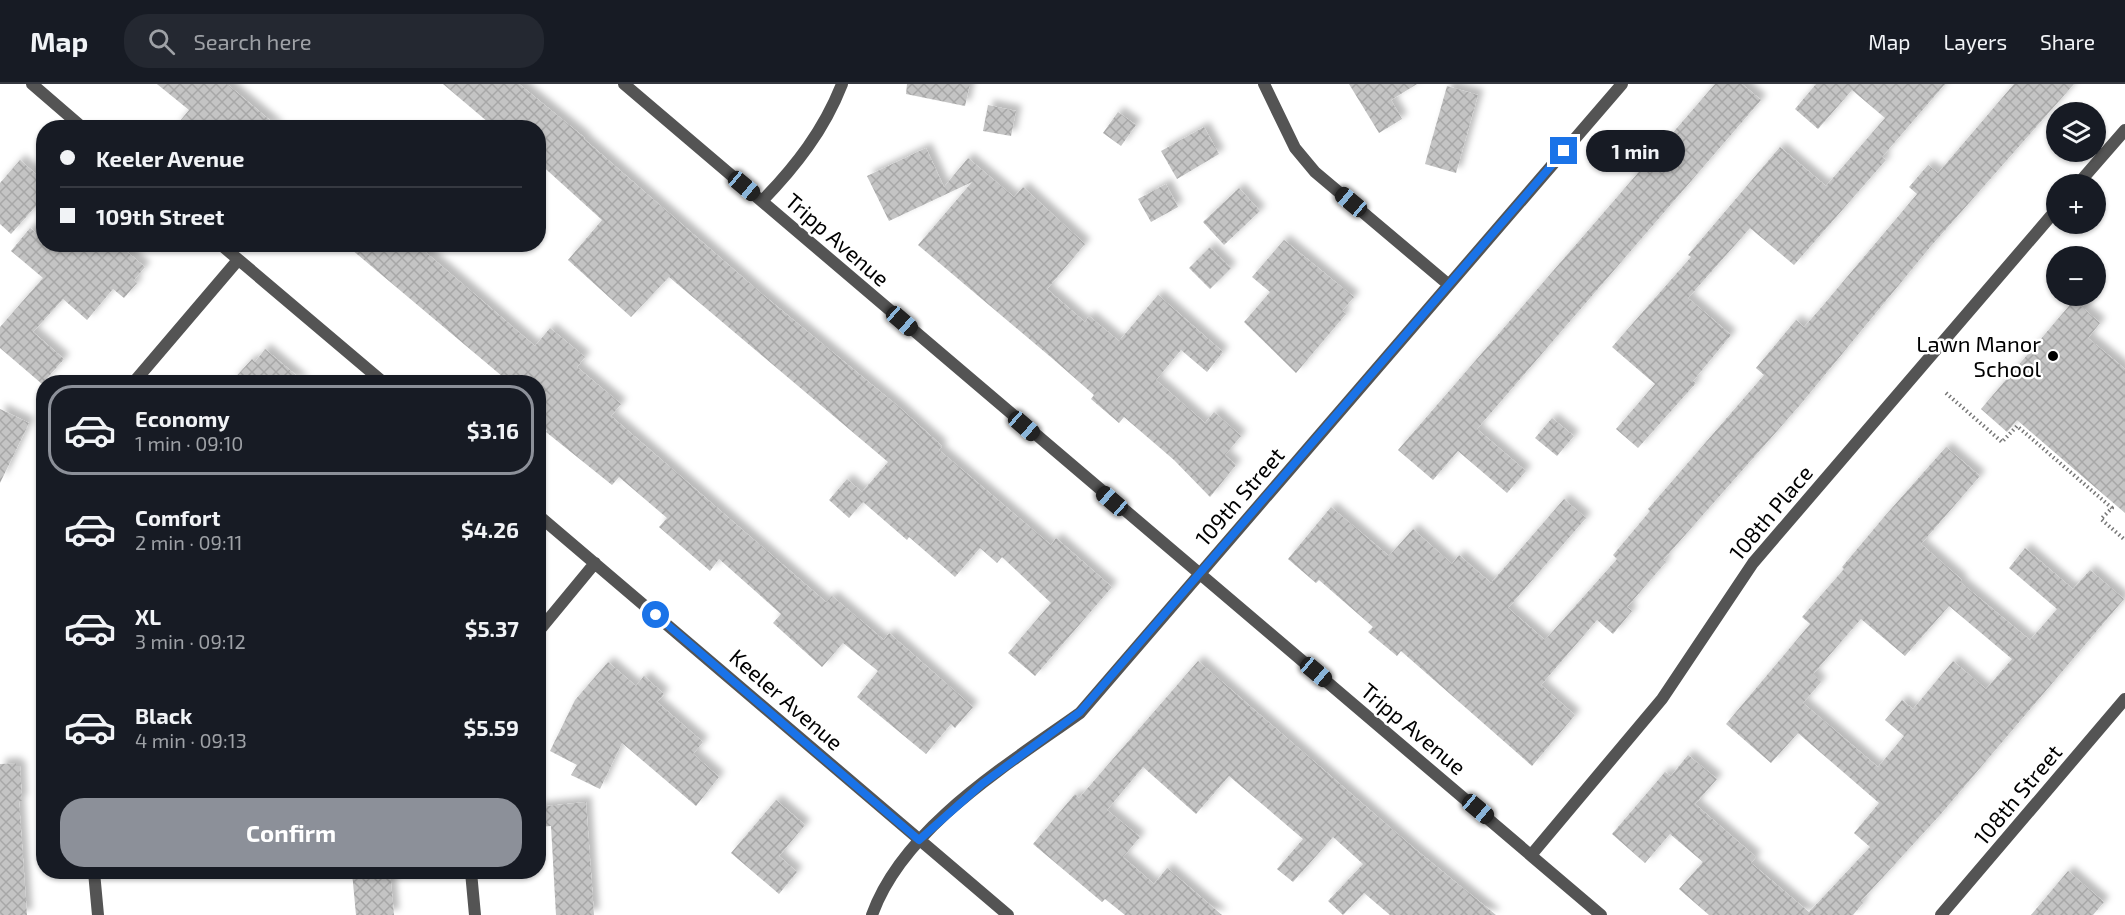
<!DOCTYPE html>
<meta charset="utf-8">
<style>
body{margin:0;font-family:"Exo 2",sans-serif;background:#242831;color:#f1f3f6;height:100vh;display:flex;flex-direction:column;font-size:22px;white-space:nowrap}
*{box-sizing:border-box;margin:0}
p{font-size:20px;color:#9ea1a6}
.icon{flex:none;width:33px;height:33px;fill:none;stroke:currentColor;stroke-width:2;stroke-linecap:round;stroke-linejoin:round}
.map{position:relative;flex:1;overflow:hidden}
.side{position:absolute;left:36px;top:291px;width:510px;height:504px;display:flex;flex-direction:column;background:#171b24;border-radius:24px;box-shadow:0 2px 4px #0004}
.side>*{flex:none}
.top-card{position:absolute;left:36px;top:36px;width:510px;height:132px;border-radius:24px;box-shadow:0 2px 4px #0004;display:grid;align-content:center;height:132px;padding:0 24px;background:#171b24}
.buttons{position:absolute;left:2046px;top:18px;display:grid;gap:12px}
.buttons a{display:grid;place-items:center;width:60px;height:60px;border-radius:50%;background:#171b24;box-shadow:0 2px 4px #0004;font-size:30px}
.end{position:absolute;width:27px;height:27px;margin:-14px;border:8px solid #1a73e8;background:#fff;box-shadow:0 0 0 3px #fff}
.from{border-radius:50%}
.bubble{position:absolute;height:42px;border-radius:21px;background:#171b24;box-shadow:0 2px 4px #0004;font-size:20px;font-weight:700;line-height:42px;text-align:center}
.car{position:absolute;width:18px;height:36px;margin:-18px -9px;border-radius:8px;box-shadow:0 0 4px 2px #0007;background:linear-gradient(#222 24%,#8ab4d8 0 40%,#222 0 76%,#8ab4d8 0 86%,#222 0)}
.top-card b{display:flex;align-items:center;gap:21px;height:57px;font-size:22px}
.top-card b+b{border-top:2px solid #363941}
.top-card i{width:15px;height:15px;background:#f1f3f6}
ul{padding:10px 0 0;list-style:none}
li{display:flex;align-items:center;gap:18px;height:90px;margin:0 12px 9px;padding:0 12px;border:3px solid transparent;border-radius:24px}
li div{flex:1}
li b{display:block;font-size:22px}
li em{font-style:normal;font-weight:700}
li.active{border-color:#8c9099}
li>.icon{width:54px;height:54px;stroke-width:1.5}
.cta{display:flex;gap:12px;margin-top:auto;padding:12px 24px}
.cta a{flex:1;height:69px;border-radius:24px;background:#8c9099;color:#fff;font-size:24px;font-weight:700;line-height:69px;text-align:center}
header{display:flex;align-items:center;gap:36px;box-sizing:border-box;height:84px;padding:0 30px;background:#171b24;border-bottom:2px solid #363941}
header strong{font-size:28px}
nav{display:flex;gap:33px;margin-inline-start:auto;font-size:21px}
.search{width:420px;height:54px;background:#242831;display:flex;align-items:center;gap:15px;box-sizing:border-box;padding:0 21px;border-radius:24px;color:#9ea1a6;font-size:22px}
.map>svg:first-child{display:block}
.building{fill:url(#building-cross-hatch);fill-rule:evenodd;filter:url(#shadow)}
.lines{fill:none;stroke-linecap:round;stroke-linejoin:round}
.path{stroke:#767676;stroke-width:4;stroke-dasharray:1.5 3;stroke-linecap:butt}
.street{stroke:#545454;stroke-width:12}
.route{stroke:#1a73e8;stroke-width:8}
.poi-dot{fill:#000;stroke:#fff;stroke-width:2}
.labels{text-anchor:middle;dominant-baseline:central;stroke-width:5;stroke-linejoin:round;paint-order:stroke}
.street-label{font-size:22px;fill:#000;stroke:#fff}
.poi-label{font-size:22px;fill:#000;stroke:#fff;text-anchor:end}
</style>
<header>
<strong>Map</strong>
<div class="search"><svg class="icon" aria-label="search" viewBox="0 0 24 24"><circle cx="10" cy="10" r="6"/><path d="M15 15l6 6"/></svg>Search here</div>
<nav><a>Map</a><a>Layers</a><a>Share</a></nav>
</header>
<div class="map">
<svg width="2125" height="831" viewBox="0 0 2125 831">
<defs>
<pattern id="building-cross-hatch" width="8" height="8" patternUnits="userSpaceOnUse" patternTransform="scale(1.5)"><rect width="8" height="8" fill="#c4c4c4"/><path d="M0 0l8 8M0 8l8-8" fill="none" stroke="#a7a7a7"/></pattern>
<filter id="shadow"><feDropShadow dx="5.5" dy="-5.5" stdDeviation="3" flood-color="#0004"/></filter>
</defs>
<rect width="100%" height="100%" fill="#fff"/>
<!-- building -->
<path class="building" d="M157,0H227L279,44H174L189,26Z
M443,0H519L585,54L584,55L762,210L899,323L942,362L939,366L1051,461L1056,454L1112,503L1035,592L1008,569L1051,519L1002,473L997,479L980,464L955,493L909,453L907,456L863,418L849,434L829,416L847,395L862,408L888,378L669,193L631,233L568,176L602,136L538,78V44H495Z
M907,0H970L965,22L906,10Z
M1349,0H1417L1391,16L1402,35L1379,49Z
M1715,0H1742L1761,16L1477,345L1526,387L1507,409L1458,367L1433,396L1398,366Z
M1816,0H1945L1882,73L1886,76L1794,181L1750,144L1688,214L1731,251L1693,297L1696,299L1638,364L1616,345L1655,300L1612,263L1691,173L1688,171L1780,63L1826,102L1885,34L1852,6L1818,45L1795,25Z
M2014,0H2074L1931,162L1800,321L1663,476L1666,478L1627,523L1632,527L1613,550L1597,536L1541,601L1575,631L1532,682L1401,567L1397,572L1368,548L1373,543L1319,496L1316,499L1288,475L1331,423L1389,472L1413,445L1452,480L1459,471L1491,499L1564,415L1586,434L1508,524L1545,556L1617,475L1613,471L1650,427L1648,425L1764,291L1756,284L1796,236L1804,243L1820,225L1917,110L1909,103L1928,81L1938,89Z
M1447,2L1478,11L1456,89L1425,80Z
M988,21L1016,27L1011,52L983,47Z
M1118,28L1136,41L1121,62L1103,49Z
M1204,43L1219,70L1177,95L1161,67Z
M926,64L944,103L968,74L1014,113L1023,103L1085,160L1047,205L1085,238L1089,232L1119,257L1158,211L1223,268L1207,288L1181,266L1156,296L1205,339L1214,328L1241,352L1225,371L1236,381L1210,413L1174,376L1124,333L1119,339L1091,315L1094,311L1053,275L918,161L972,98L889,137L867,92Z
M20,76L44,97V113L11,150L0,140V99Z
M1166,100L1178,123L1151,138L1138,115Z
M1239,104L1260,127L1224,161L1203,138Z
M30,144L44,155V160H118L145,183L134,196L137,199L124,214L113,205L87,236L63,215L33,248L64,275L42,300L0,264V243L43,194L11,167Z
M1284,156L1354,213L1342,227L1346,230L1296,289L1244,238L1270,208L1252,193Z
M345,160H416L535,262L550,244L585,273L577,283L621,320L611,332L826,518L832,512L884,556L889,549L973,623L955,644L951,640L926,670L857,613L878,587L843,559L822,583L773,539L781,530L719,475L710,487L659,443L667,434L619,393L612,401L546,348L547,346L538,339V298H509Z
M1210,163L1231,184L1210,205L1189,184Z
M2074,216L2100,239L2088,254L2125,285V429L2017,336L2007,348L1981,325Z
M265,265L304,298H231L252,275L255,278Z
M0,325L29,339L0,399Z
M1552,334L1574,352L1557,372L1535,354Z
M1946,363L1980,392L1921,460L1962,496L1960,498L2030,556L2057,525L2009,484L2025,464L2073,505L2090,486L2124,515L1940,731L1861,817L1863,819L1853,831H1709L1679,805L1703,778L1670,750L1645,779L1612,750L1665,688L1671,692L1688,671L1717,695L1695,720L1756,773L1751,779L1809,828L1870,763L1854,749L1879,719L1798,649L1771,679L1726,640L1810,540L1802,533L1844,485L1842,483L1884,433ZM1949,522L2012,575L1986,605L1953,577L1913,625L1902,616L1885,636L1904,652L1878,683L1803,619L1821,598L1813,590L1861,535L1905,572Z
M1198,577L1415,765L1496,831H1390L1364,809L1343,831L1328,817L1363,780L1333,753L1293,798L1277,785L1303,755L1229,692L1196,730L1143,683L1107,726L1140,753L1123,773L1154,800L1167,784L1222,831H1125L1105,815L1102,818L1033,760L1075,710L1079,714Z
M608,578L636,602L644,592L664,610L657,618L703,658L693,670L719,693L696,722L622,659L600,705L571,691L577,681L550,667L575,616Z
M16,679V682H20L22,717H19L27,831H0V680Z
M776,716L805,741L779,772L797,788L779,810L731,769Z
M586,718L594,831H556L551,742L538,743V723Z
M2068,787L2104,818L2093,831H2031Z
M352,788H390L394,831H356Z"/>
<g class="lines">
<!-- path -->
<path class="path" d="M1946,309L2002,358L2017,342L2112,424L2101,435L2125,456"/>
<!-- street -->
<path class="street" d="M32,0L83,44
M624,0L1601,831
M1264,0L1295,64L1315,88L1449,201
M2078,100L2125,46
M762,117C796,82 824,46 842,0
M220,160L383,298
M134,298L238,176
M538,431L1008,831
M538,548L595,479
M1532,770L1662,615L1753,479L2056,126
M94,788L98,831
M471,788L475,831
M872,831C903,744 1007,681 1080,629L1622,0
M1941,831L2125,615"/>
</g>
<g class="lines">
<!-- route -->
<path class="route" d="M656,531L919,756L982,700L1080,628L1564,67"/>
</g>
<!-- markers -->
<circle class="poi-dot" cx="2053" cy="272" r="6"/>
<g class="labels">
<!-- street labels -->
<g class="street-label">
<text transform="translate(838 155) rotate(41)">Tripp Avenue</text>
<text transform="translate(1239 412) rotate(-49)">109th Street</text>
<text transform="translate(1770 428) rotate(-50)">108th Place</text>
<text transform="translate(787 615) rotate(41)">Keeler Avenue</text>
<text transform="translate(1414 644) rotate(40)">Tripp Avenue</text>
<text transform="translate(2017 710) rotate(-50)">108th Street</text>
</g>
<!-- poi labels -->
<g class="poi-label">
<text x="2041" y="259">Lawn Manor<tspan x="2041" dy="25">School</tspan></text>
</g>
</g>
</svg>
<div class="buttons">
<a><svg class="icon" aria-label="layers" viewBox="0 0 24 24"><path d="M12 4l9 5-9 5-9-5zM3 14l9 5 9-5"/></svg></a>
<a>+</a>
<a>−</a>
</div>
<i class="end from" style="left:656px;top:531px"></i>
<i class="end" style="left:1564px;top:67px"></i>
<div class="bubble" style="left:1586px;top:46px;width:99px">1 min</div>
<i class="car" style="left:744px;top:102px;rotate:130deg"></i>
<i class="car" style="left:1351px;top:118px;rotate:310deg"></i>
<i class="car" style="left:902px;top:237px;rotate:131deg"></i>
<i class="car" style="left:1024px;top:342px;rotate:131deg"></i>
<i class="car" style="left:1112px;top:417px;rotate:311deg"></i>
<i class="car" style="left:1316px;top:588px;rotate:130deg"></i>
<i class="car" style="left:1478px;top:725px;rotate:130deg"></i>
<div class="top-card">
<b><i class="from"></i>Keeler Avenue</b>
<b><i></i>109th Street</b>
</div>
<section class="side">
<ul>
<li class="active"><svg class="icon" aria-label="car" viewBox="0 0 24 24"><path d="M5 17H2v-5l4-1 3-4h7l3 4 3 1v5h-3M9 17h6M6 11h13"/><circle cx="7" cy="17" r="2"/><circle cx="17" cy="17" r="2"/></svg><div><b>Economy</b><p>1 min · 09:10</p></div><em>$3.16</em></li>
<li><svg class="icon" aria-label="car" viewBox="0 0 24 24"><path d="M5 17H2v-5l4-1 3-4h7l3 4 3 1v5h-3M9 17h6M6 11h13"/><circle cx="7" cy="17" r="2"/><circle cx="17" cy="17" r="2"/></svg><div><b>Comfort</b><p>2 min · 09:11</p></div><em>$4.26</em></li>
<li><svg class="icon" aria-label="car" viewBox="0 0 24 24"><path d="M5 17H2v-5l4-1 3-4h7l3 4 3 1v5h-3M9 17h6M6 11h13"/><circle cx="7" cy="17" r="2"/><circle cx="17" cy="17" r="2"/></svg><div><b>XL</b><p>3 min · 09:12</p></div><em>$5.37</em></li>
<li><svg class="icon" aria-label="car" viewBox="0 0 24 24"><path d="M5 17H2v-5l4-1 3-4h7l3 4 3 1v5h-3M9 17h6M6 11h13"/><circle cx="7" cy="17" r="2"/><circle cx="17" cy="17" r="2"/></svg><div><b>Black</b><p>4 min · 09:13</p></div><em>$5.59</em></li>
</ul>
<div class="cta"><a>Confirm</a></div>
</section>
</div>
